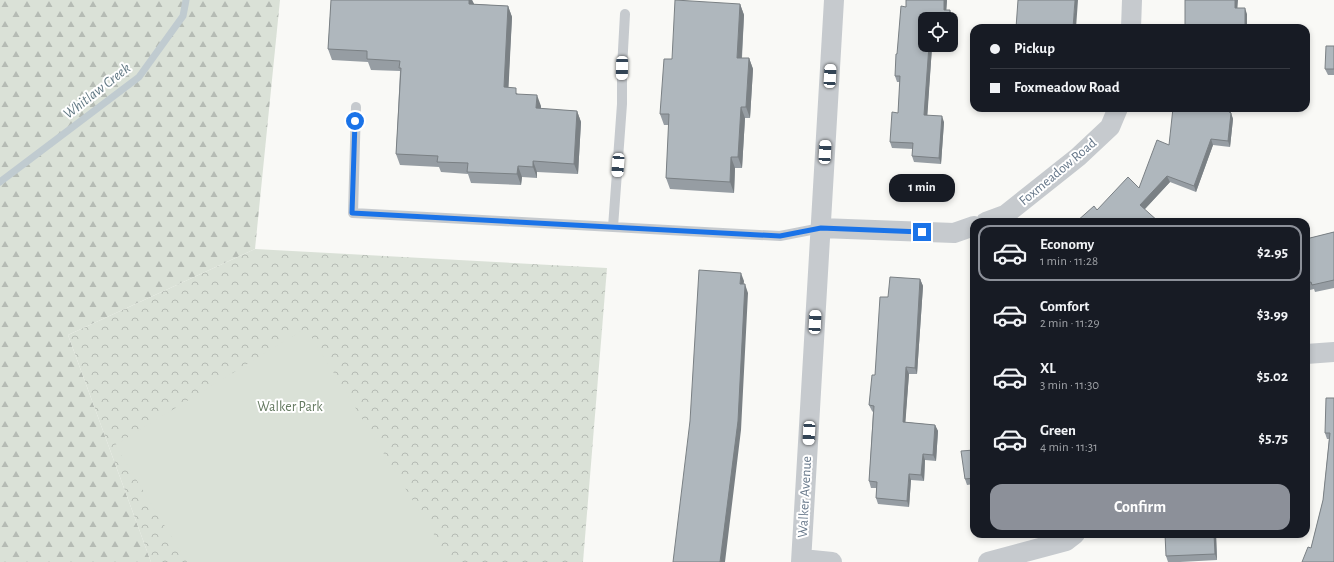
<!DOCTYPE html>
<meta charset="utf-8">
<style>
body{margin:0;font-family:"Alegreya Sans",sans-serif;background:#20242c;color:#f1f3f6;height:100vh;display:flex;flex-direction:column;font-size:15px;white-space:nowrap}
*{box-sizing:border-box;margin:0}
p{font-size:13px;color:#9ea1a6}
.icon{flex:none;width:22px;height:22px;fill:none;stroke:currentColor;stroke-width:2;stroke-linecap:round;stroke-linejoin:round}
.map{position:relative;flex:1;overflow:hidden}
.drawer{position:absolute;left:970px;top:218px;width:340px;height:320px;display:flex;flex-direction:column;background:#171b24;border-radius:12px;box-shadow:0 2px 6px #0003}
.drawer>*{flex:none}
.banner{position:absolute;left:970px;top:24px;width:340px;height:88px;border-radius:12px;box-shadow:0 2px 6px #0003;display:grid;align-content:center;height:88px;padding:0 20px;background:#171b24}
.controls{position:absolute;left:918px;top:12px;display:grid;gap:8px}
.controls a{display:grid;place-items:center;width:40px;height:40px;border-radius:8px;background:#171b24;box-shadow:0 2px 6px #0003;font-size:20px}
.end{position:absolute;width:18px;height:18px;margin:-9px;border:5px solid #1a73e8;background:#fff;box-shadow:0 0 0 2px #fff}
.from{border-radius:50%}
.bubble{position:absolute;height:28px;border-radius:12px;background:#171b24;box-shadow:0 2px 6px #0003;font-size:13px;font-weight:700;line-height:28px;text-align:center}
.car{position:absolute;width:12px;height:24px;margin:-12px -6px;border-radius:5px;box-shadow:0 0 3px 1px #0007;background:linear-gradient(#fff 24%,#345 0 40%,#fff 0 76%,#345 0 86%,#fff 0)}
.banner b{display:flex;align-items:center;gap:14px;height:38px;font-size:15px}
.banner b+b{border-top:1px solid #363941}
.banner i{width:10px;height:10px;background:#f1f3f6}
ul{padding:7px 0 0;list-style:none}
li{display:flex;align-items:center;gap:12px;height:56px;margin:0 8px 6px;padding:0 12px;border:2px solid transparent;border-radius:12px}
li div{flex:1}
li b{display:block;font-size:15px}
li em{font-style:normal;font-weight:700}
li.on{border-color:#8c9099}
li>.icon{width:36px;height:36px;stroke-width:1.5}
.cta{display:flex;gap:8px;margin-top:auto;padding:8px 20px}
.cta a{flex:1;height:46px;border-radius:12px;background:#8c9099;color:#fff;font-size:16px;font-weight:700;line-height:46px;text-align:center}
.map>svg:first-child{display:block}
.forest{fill:url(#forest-firs)}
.park{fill:url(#park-crowns)}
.pitch{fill:#dae1d7}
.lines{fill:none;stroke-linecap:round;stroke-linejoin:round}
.stream{stroke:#c0cbd0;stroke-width:7}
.service{stroke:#c6cace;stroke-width:10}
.minor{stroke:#c6cace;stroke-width:20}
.wall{fill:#969da3}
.shaded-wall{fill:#7a8084}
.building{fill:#afb7bd;stroke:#7a8084}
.route{stroke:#1a73e8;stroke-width:5}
.labels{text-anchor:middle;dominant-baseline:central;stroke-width:4;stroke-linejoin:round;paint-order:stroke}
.street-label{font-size:14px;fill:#667789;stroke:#fff}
.park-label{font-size:14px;fill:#657a61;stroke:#fff}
.water-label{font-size:15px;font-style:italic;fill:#627984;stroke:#fff}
</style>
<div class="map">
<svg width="1334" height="562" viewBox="0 0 1334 562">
<defs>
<pattern id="forest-firs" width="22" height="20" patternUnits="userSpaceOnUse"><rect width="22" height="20" fill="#dae1d7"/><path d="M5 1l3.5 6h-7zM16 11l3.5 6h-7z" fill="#b5bbb4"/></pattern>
<pattern id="park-crowns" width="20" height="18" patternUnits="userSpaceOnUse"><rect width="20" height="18" fill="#dae1d7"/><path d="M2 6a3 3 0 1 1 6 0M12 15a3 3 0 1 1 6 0" fill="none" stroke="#b5bbb4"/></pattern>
</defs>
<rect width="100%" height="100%" fill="#f9f9f6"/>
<!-- forest -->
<path class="forest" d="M0,0H280L255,249L68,335L151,562H0Z"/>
<!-- park -->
<path class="park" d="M255,249L607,268L583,562H151L68,335Z"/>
<!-- pitch -->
<path class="pitch" d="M306,328L451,562H187L115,445Z"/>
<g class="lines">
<!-- stream -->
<path class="stream" d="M0,182L139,77L183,16L186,0"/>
<!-- service -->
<path class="service" d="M625,14L622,68V104L613,227L780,236L821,228
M356,107L353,213L613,227"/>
<!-- minor -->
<path class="minor" d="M1131,28L1132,0
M986,222L1005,215L1078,157L1110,127L1118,108
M821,228L954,233L974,226
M1306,354L1334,352
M802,559L832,562
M801,562L834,0
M988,562L1066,541L1075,534"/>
</g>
<!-- wall -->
<path class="wall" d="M331,0H472L474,4L508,6L512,17L508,87L518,94L541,106V109L577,111L581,122L578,174L537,172V178L522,177L521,185L471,183L468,174L441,172L439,167L400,165L396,154L400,71L371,70L368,62L332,60L328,49Z
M906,0H947L946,10L952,16L951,19L925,45H950V49L932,47L927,115L944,122L941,164L914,162L912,156L913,149L892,148L890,142L898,113L900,82H897L895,76L906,7Z
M740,4L744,15L742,58H749L753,69L750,118H745L742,168H735L734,193L670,189L666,178L669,125H664L660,114Z
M1334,46V75H1328L1325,69Z
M1231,113L1233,119L1230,147L1213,145L1196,192L1170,182L1145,209L1097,210L1139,188L1169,145Z
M1334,232V288L1315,292L1314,289L1306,291V239Z
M920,279L923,286L917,374H909L905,422L935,425L938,431L936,461L925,460L924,481L911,480L909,507L878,504L876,498V488H871L869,481L873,412L872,411L869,405L875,375L888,297Z
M1334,398V562L1311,548L1323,500L1329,439H1327L1325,433Z
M974,450V484L967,485L965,479Z
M1216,534L1217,560L1180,562H1168L1166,556Z"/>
<!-- shaded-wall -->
<path class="shaded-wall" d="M469,0H472L474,4L473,15L469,4Z
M944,0H947L946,16L944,10Z
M1075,0H1078L1076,28H1073Z
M1235,0H1238L1237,14L1235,8Z
M740,4L744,15L741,69L737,58Z
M508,6L512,17L508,98L504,87Z
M1245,8L1247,14V28H1245Z
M950,10L952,16L951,33V19H949Z
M929,45H931L932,47L927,121L924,115Z
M749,58L753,69L750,118L746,107Z
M537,95L541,106L540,119L536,108Z
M741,107L745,118L742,168L738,157Z
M1229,108H1231V114V113L1233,119L1230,147L1228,141Z
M577,111L581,122L578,174L574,164Z
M942,116L944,122L941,164L939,158Z
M1211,139L1213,145L1196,192L1194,186Z
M731,157L735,168L734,193L730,182Z
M533,161L537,172V178L533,167Z
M518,166L522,177L521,185L517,174Z
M1167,176L1170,182L1143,211L1140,205Z
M741,273L744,281L743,293L740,284Z
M920,279L923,286L917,374L915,368Z
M745,284L748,293L741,430L725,562H720Z
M906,367L909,374L905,428L903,422Z
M935,425L938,431L936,461L933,455Z
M923,454L925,460L924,481L921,475Z
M909,474L911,480L909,507L907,501Z
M1214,534H1216L1217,560L1215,554Z"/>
<!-- building -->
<path class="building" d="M331,0H469V4L508,6L504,87L516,88V94L537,95L536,108L577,111L574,164L533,161V167L518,166L517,174L467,172L468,163L437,162L438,156L396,154L401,68H399L400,61L367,59V51L328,49Z
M675,0L740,4L737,58H749L746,107H741L738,157H731L730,182L666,178L669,114H660L664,59H672Z
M906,0H944V10H950L949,19H925V45H929L924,115L942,116L939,158L912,156L913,143L890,142L892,112L898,113L900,76H895L896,54H897L901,6L906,7Z
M1018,0H1075L1073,28H1016Z
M1185,0H1235V8H1245V28H1185Z
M1326,46H1334V69H1325Z
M1173,108H1229V112L1231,113L1228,141L1211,139L1194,186L1167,176L1140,205L1159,222H1076L1094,206L1097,210L1128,177L1139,188L1157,140L1169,145Z
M1334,232V280L1312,285L1311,282L1306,283V239Z
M699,270L741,273L740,284H745L738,421L720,562H673L690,421Z
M890,277L920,279L915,368L906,367L903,422L935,425L933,455L923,454L921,475L909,474L907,501L876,498L877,482L869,481L874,406L869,405L872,375H875L880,297H888Z
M1326,398H1334V562H1302L1308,547L1311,548L1323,500L1330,433H1325Z
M974,450V478L965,479L961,451Z
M1165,534H1214L1215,554L1166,556Z"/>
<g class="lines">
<!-- route -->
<path class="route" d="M355,121L352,213L780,236L821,228L922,232"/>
</g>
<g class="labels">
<!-- street labels -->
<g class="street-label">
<text transform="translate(1058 172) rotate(-40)">Foxmeadow Road</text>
<text transform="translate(805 497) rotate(-87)">Walker Avenue</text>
</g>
<!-- park labels -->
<g class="park-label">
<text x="290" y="407">Walker Park</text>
</g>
<!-- water labels -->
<g class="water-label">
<text transform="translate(97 91) rotate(-38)">Whitlaw Creek</text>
</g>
</g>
</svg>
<div class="controls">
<a><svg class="icon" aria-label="locate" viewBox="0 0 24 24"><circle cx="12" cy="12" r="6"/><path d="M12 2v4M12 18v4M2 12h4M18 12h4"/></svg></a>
</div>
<i class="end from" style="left:355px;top:121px"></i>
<i class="end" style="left:922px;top:232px"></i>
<div class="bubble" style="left:889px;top:174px;width:66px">1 min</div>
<i class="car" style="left:622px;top:68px;rotate:181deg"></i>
<i class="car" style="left:830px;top:76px;rotate:3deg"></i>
<i class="car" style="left:825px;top:152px;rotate:3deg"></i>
<i class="car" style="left:618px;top:165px;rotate:184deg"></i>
<i class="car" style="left:815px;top:322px;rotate:3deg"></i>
<i class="car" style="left:809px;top:433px;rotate:183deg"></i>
<div class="banner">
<b><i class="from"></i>Pickup</b>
<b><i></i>Foxmeadow Road</b>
</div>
<section class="drawer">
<ul>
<li class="on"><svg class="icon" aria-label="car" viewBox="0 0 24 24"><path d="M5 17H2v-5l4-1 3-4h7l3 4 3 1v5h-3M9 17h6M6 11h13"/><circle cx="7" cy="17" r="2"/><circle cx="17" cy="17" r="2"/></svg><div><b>Economy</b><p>1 min · 11:28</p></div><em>$2.95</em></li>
<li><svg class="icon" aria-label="car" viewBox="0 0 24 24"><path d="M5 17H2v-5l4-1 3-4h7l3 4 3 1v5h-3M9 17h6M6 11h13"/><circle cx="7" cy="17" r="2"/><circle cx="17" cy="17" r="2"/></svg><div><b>Comfort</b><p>2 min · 11:29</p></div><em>$3.99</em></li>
<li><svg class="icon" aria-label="car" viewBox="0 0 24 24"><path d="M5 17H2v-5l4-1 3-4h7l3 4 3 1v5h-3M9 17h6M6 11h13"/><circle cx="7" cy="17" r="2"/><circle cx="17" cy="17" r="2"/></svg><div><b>XL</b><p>3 min · 11:30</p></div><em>$5.02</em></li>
<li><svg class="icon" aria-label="car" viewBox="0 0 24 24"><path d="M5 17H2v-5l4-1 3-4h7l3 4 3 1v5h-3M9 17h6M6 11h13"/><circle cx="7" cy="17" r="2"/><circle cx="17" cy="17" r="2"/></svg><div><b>Green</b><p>4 min · 11:31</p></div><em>$5.75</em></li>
</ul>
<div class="cta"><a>Confirm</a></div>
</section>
</div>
